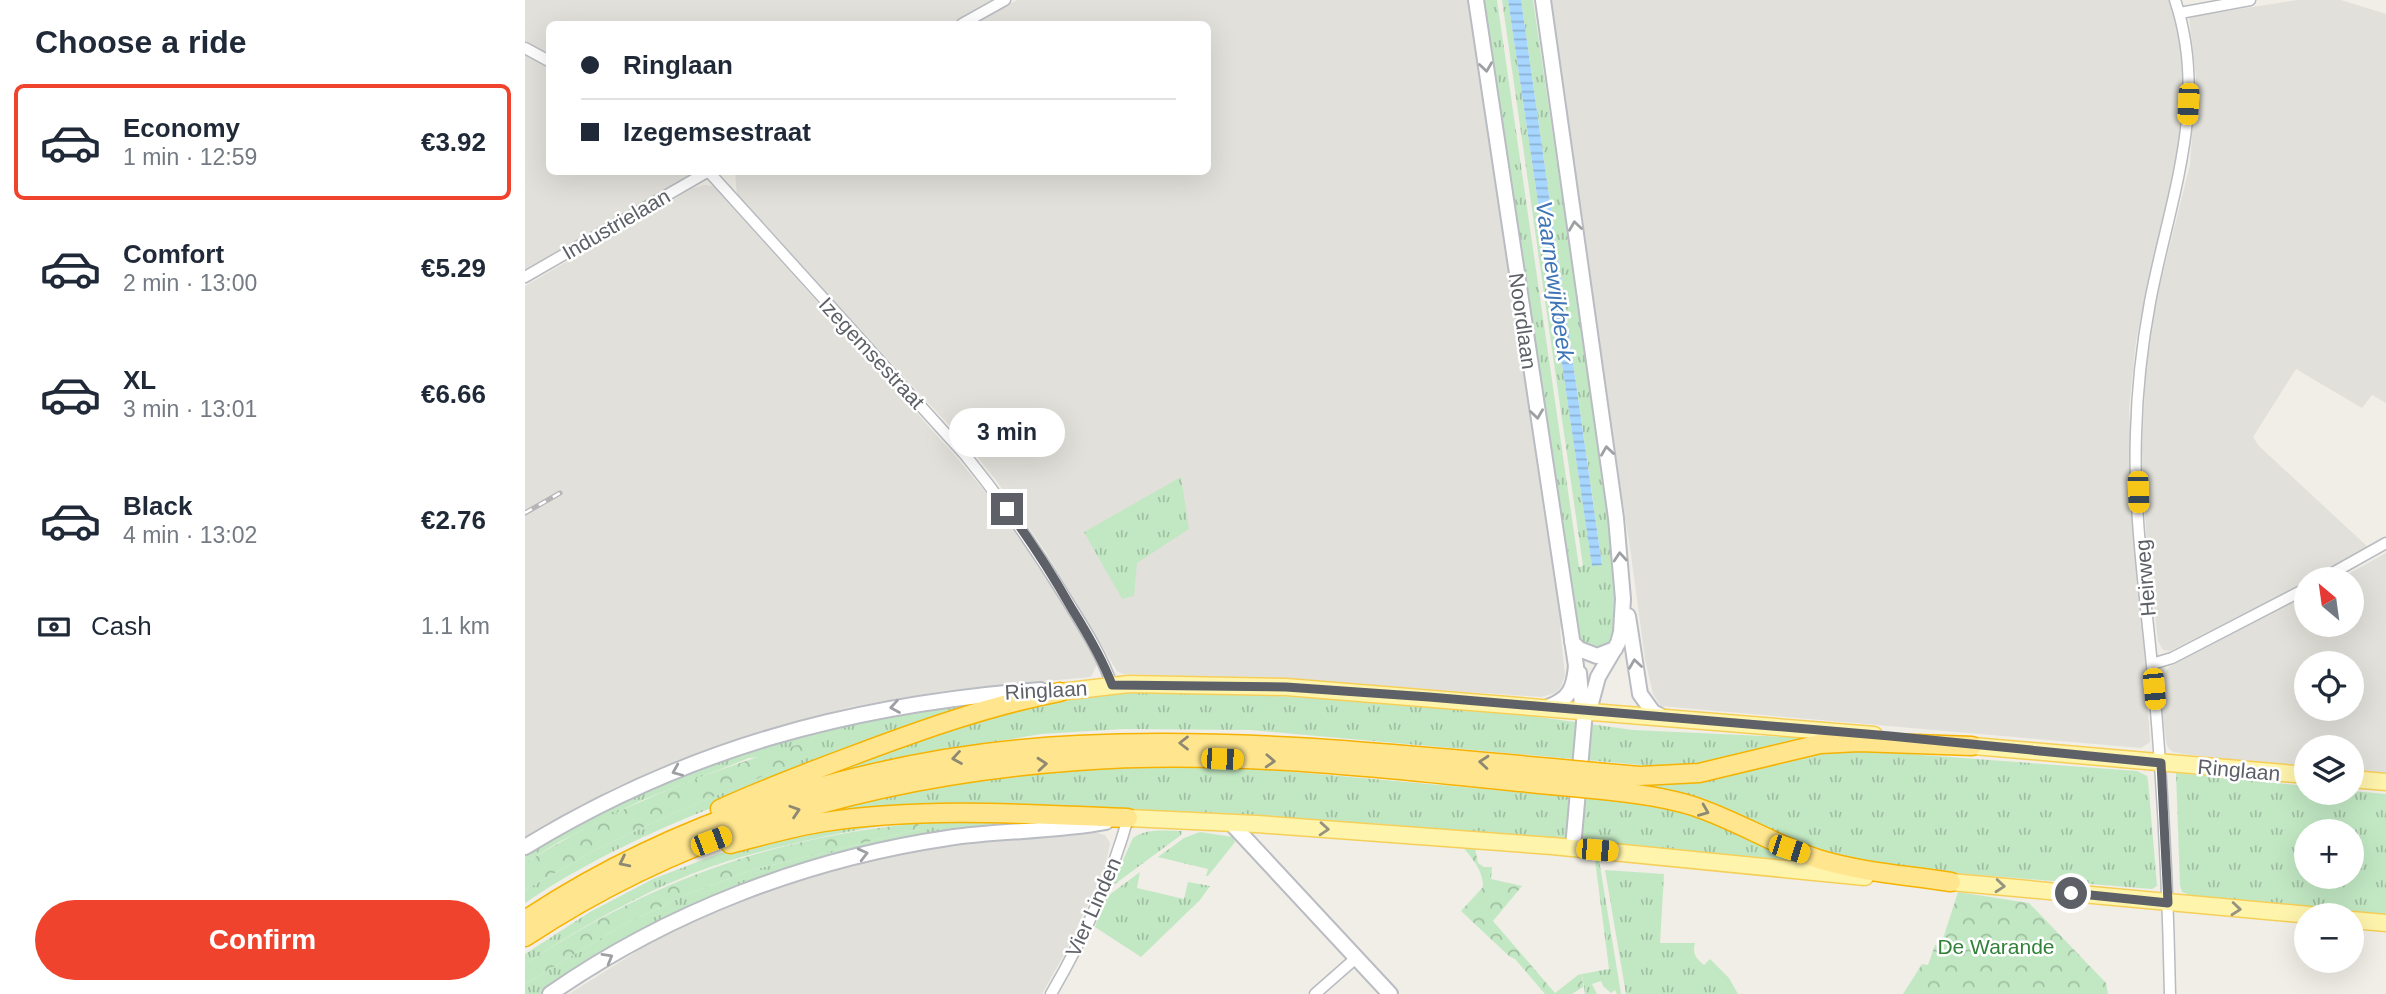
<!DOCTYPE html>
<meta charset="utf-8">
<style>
body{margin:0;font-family:Arial,sans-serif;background:#f2f2f3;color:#1f2937;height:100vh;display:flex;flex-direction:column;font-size:26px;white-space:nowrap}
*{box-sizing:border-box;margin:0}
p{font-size:23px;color:#747a83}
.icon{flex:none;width:38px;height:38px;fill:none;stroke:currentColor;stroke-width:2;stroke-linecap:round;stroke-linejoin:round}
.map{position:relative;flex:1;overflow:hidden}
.details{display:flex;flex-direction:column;background:#fff;width:525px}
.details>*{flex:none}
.top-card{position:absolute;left:21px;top:21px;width:665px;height:154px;border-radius:10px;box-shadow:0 7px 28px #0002;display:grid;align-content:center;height:154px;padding:0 35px;background:#fff}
.needle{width:46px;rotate:331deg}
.tools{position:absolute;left:1769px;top:567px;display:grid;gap:14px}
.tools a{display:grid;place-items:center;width:70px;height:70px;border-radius:50%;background:#fff;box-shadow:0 7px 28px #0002;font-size:35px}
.end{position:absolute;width:32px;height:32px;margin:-16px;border:9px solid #5d6167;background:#fff;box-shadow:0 0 0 4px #fff}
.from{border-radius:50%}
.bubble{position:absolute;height:49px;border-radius:24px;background:#fff;box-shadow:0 7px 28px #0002;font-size:23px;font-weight:700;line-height:49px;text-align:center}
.car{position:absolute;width:21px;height:42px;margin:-21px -10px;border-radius:9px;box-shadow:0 0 5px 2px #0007;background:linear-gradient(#f5c518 24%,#345 0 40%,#f5c518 0 76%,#345 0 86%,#f5c518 0)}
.top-card b{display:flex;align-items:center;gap:24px;height:66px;font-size:26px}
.top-card b+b{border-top:2px solid #e0e1e3}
.top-card i{width:18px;height:18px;background:#1f2937}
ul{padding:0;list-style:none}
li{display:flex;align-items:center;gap:21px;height:116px;margin:0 14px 10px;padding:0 21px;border:4px solid transparent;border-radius:10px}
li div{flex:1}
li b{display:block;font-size:26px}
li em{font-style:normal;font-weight:700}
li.active{border-color:#ef432d}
li>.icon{width:63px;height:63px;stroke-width:1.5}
h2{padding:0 35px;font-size:32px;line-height:84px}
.pay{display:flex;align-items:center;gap:18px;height:77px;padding:0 35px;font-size:26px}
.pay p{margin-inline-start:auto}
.button{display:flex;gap:14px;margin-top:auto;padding:14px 35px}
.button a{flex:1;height:80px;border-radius:42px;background:#ef432d;color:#fff;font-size:28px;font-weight:700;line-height:80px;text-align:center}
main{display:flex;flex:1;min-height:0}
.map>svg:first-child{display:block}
.industrial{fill:#e1e0da;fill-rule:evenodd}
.grass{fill:url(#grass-tufts);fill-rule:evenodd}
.forest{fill:url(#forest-crowns)}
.water{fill:url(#water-rules)}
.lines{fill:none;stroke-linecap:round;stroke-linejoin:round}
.street-casing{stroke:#b8bbc0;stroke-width:13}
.secondary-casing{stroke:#b9bcc2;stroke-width:18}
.primary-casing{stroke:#f6cf59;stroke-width:19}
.highway-casing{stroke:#f6b200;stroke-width:21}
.street{stroke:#fff;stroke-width:10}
.secondary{stroke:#fff;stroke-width:14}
.primary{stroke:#fff4ac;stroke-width:16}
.highway{stroke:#ffe68e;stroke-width:18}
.rail-casing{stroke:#b5b5b7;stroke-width:5}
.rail{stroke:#fff;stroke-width:2.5;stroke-dasharray:8;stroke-linecap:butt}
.highway-bridge-casing{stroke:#f6b200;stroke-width:21;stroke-linecap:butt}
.highway-bridge{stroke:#ffe68e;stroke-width:18}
.oneway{stroke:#9ea0a4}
.oneway2{stroke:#8e8973}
.oneway3{stroke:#96947f}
.route{stroke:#5d6167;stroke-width:9}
.labels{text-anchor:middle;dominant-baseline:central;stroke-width:5;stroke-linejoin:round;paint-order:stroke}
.street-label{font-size:21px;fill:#5d6167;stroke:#fff}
.park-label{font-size:21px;fill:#318238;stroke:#fff}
.water-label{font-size:23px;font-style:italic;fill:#3f75b6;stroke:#fff}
</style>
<main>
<section class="details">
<h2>Choose a ride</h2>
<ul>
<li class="active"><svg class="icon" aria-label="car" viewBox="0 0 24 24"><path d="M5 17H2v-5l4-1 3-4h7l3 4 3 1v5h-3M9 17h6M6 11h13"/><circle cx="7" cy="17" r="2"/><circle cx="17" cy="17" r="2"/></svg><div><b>Economy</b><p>1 min · 12:59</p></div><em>€3.92</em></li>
<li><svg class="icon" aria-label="car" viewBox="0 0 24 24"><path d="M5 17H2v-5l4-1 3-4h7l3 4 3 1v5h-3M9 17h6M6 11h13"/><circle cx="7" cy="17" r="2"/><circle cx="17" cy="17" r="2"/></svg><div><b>Comfort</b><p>2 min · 13:00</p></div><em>€5.29</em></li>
<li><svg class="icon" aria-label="car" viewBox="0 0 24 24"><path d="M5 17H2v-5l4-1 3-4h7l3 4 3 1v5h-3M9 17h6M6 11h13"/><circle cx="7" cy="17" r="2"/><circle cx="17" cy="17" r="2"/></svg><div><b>XL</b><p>3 min · 13:01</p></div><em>€6.66</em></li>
<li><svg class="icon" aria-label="car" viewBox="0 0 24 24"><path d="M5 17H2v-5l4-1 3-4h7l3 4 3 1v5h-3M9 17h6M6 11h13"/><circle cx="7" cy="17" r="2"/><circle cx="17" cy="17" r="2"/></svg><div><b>Black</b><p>4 min · 13:02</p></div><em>€2.76</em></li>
</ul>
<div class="pay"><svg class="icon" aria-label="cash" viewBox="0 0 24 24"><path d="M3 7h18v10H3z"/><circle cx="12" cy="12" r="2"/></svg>Cash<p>1.1 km</p></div>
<div class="button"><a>Confirm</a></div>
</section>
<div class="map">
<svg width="1861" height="994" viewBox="0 0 1861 994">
<defs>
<pattern id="grass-tufts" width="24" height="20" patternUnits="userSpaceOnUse" patternTransform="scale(1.75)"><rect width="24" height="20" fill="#c2e8c3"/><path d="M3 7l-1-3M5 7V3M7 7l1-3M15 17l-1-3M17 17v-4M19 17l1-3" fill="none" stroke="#a1bfa2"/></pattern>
<pattern id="forest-crowns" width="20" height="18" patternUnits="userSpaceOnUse" patternTransform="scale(1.75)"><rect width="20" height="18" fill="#c2e8c3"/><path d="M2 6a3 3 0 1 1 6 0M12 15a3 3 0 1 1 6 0" fill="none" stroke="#a1bfa2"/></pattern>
<pattern id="water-rules" width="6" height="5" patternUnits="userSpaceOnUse" patternTransform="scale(1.75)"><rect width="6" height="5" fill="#a7d6ff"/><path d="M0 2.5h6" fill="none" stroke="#8bb1d2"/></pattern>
</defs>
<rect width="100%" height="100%" fill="#f0eee6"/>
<!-- industrial -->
<path class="industrial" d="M0,0H468L426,24H24V172H173L0,272Z
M492,0H947L1037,619L1035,630L1040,675L1036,687L1030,693L1016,697L763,679L598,674L592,671L520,551L471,480L446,449L212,196L210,172H682V24H449Z
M1021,0H1646L1655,40L1658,94L1654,147L1611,341L1604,408L1625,742L1616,748L1136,706L1128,694L1120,659L1106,555Z
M1772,0H1816L1861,14V403L1847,395L1837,408L1771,369L1728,437L1734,446L1845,549L1787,579H1782L1781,582L1645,651L1638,650L1633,641L1622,549L1617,449L1621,368L1630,304L1665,165L1671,76L1664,17Z
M180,185L188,186L425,450L490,527L569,653L572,664L566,677L424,690L325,707L229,734L153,760L87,789L0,837V286L168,188Z
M1861,553V774L1827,771V747H1782L1781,767L1665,755L1648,752L1644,749L1641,742L1635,689L1639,674L1644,667L1781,596L1782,625H1827V579H1814ZM1782,663H1827V709H1782Z
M569,832L580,835L585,843L579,871L541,951L517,994H44L122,945L174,920L248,889L338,862L437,843Z"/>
<!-- grass -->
<path class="grass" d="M959,0H972L1054,567L1058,566L977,0H983L1067,565L1077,564L996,0H1008L1081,496L1090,591L1092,619L1089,636L1084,645L1073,649L1061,646L1052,631Z
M656,477L664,529L612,563L609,596L597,599L559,532Z
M590,691L704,693L955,709L1108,730L1306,739L1161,769L726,730L599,729L516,734L374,758L265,791L262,786L457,716L522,701Z
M487,696C418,721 349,747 281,772C185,807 85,845 0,903V890L72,849L140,817L293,753L224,758L115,801L32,843L0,863V853L103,797L204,756L328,720Z
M1315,749L1612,771L1622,776L1623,780L1632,886L1627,889L1380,869L1316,859L1092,785V780Z
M692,765L1149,806L1284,864L857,824L670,812L505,808L273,822L297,810L363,793L536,767Z
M1651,773L1781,786L1782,793H1827V791L1861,794V916L1667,896L1657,892L1655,885ZM1782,831H1827V877H1782Z
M500,819L398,835L312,854L253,872L209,888L26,985L15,994H0V984L96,926L163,894L227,870L395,829C380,819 340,829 322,832C282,840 242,849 203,861C131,884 64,922 0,964V954L65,912L128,879L193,854L254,836L324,824Z
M657,831L656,835L586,887L608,838C622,828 641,831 657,831Z
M675,832L708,837L710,842L683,876H681L683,869L633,857L659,838Z
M1070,860H1074L1096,994H1092L1090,990L1086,993L1078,986L1076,981L1067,984L1072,994H1060L1057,974L1084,969Z
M1080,870L1139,874L1135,943H1170C1167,954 1171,958 1179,965L1185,959L1204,978L1213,994H1101Z
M615,872L612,888L659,899L663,882L685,886L675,900L616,957L570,927L580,898Z"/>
<!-- forest -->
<path class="forest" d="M290,740L294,743V753L140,817L72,849L0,890V863C90,807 188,768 290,740Z
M387,824H393L395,829L227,870L163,894L96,926L0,984V964C123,883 241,839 387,824Z
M938,847L950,848L953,863L959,867H967L966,879L997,886L968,921L1030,993L1053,975L1057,974L1058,987L1047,994H1020L990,959L984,956L936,911L958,887C958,870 948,860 938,847Z
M1433,892L1504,903L1581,983L1583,994H1378L1397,964L1403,965L1410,945H1416Z"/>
<!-- water -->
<path class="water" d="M983,0H996L1077,565L1067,566Z"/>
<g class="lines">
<!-- street casing -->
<g class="street-casing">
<path id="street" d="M1655,13L1725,0
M437,24L480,0
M0,48L24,61
M184,172L441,456C479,503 513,552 545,605C561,631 577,656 587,685
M0,277L182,172
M1797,579L1861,543
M1627,664L1647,658L1782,588
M526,994C558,939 586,879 603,818
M790,994L831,958
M1645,994C1643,892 1638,789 1629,687C1622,606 1608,515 1611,434C1612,390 1617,345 1625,302C1644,201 1685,104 1650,0"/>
</g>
<!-- secondary casing -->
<g class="secondary-casing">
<path id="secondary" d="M951,0L1051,666C1049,688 1045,699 1023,707
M1018,0L1091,518L1098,599L1096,632L1093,643L1073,677L1065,707L1060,711
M1103,616L1115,694L1128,712L1139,718
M1047,642L1054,649L1072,656L1090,649
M706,823L865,994
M0,847C162,748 328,704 516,690
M1048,848L1060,711L1057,706L1054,673
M25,994C143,912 281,859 423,838C475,830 529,832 581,822"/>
</g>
<!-- primary casing -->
<g class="primary-casing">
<path id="primary" d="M535,692L604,684L761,687L1349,735
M1437,745L1782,775
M1827,779L1861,782
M603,818L732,824L1027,846L1340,877
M1415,881L1785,915
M1827,920L1861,923"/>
</g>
<!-- highway casing -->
<g class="highway-casing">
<path id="highway" d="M1080,773L1115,776L1174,773L1295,744L1334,742L1447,746
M1078,790C1109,793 1139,797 1168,806C1211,820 1250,845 1293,859C1335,872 1381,875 1426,882
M195,809C237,790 281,773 324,757C393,731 462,706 535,692
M205,844C236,836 267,827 299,822C400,807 502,814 603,818
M0,920C161,813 361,754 553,745C712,737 870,754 1027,768
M0,937C166,827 355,775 552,761C710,749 869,770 1026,785"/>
</g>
<!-- street -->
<use href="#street" class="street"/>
<!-- secondary -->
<use href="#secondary" class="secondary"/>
<!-- primary -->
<use href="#primary" class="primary"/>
<!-- highway -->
<use href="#highway" class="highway"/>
<!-- rail casing -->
<g class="rail-casing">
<path id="rail" d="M0,513L35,493"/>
</g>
<!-- rail -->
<use href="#rail" class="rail"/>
<!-- highway-bridge casing -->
<g class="highway-bridge-casing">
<path id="highway-bridge" d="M1027,768L1080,773
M1026,785L1078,790"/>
</g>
<!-- highway-bridge -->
<use href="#highway-bridge" class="highway-bridge"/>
</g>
<!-- one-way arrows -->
<defs><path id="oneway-chevron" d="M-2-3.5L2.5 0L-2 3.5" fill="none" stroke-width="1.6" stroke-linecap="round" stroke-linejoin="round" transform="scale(1.75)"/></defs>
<g class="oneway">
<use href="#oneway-chevron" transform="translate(961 67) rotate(82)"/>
<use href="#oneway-chevron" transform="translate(1050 226) rotate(-98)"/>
<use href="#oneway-chevron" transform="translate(1012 414) rotate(82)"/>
<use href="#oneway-chevron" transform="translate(1082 451) rotate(-98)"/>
<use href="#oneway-chevron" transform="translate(1095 557) rotate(-95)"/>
<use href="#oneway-chevron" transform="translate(1110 664) rotate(-98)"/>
<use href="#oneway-chevron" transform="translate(370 707) rotate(170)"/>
<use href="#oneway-chevron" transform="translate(152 771) rotate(157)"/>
<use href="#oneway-chevron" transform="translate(338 854) rotate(-14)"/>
<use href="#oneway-chevron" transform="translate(83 958) rotate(-30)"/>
</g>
<g class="oneway2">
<use href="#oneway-chevron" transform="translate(659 743) rotate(-180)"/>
<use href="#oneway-chevron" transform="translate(432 758) rotate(171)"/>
<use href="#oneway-chevron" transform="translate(745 761) rotate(3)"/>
<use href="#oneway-chevron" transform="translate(959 762) rotate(-175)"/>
<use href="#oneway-chevron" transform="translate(517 764) rotate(-5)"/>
<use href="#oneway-chevron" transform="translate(270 811) rotate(-18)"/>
<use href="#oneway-chevron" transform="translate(1179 811) rotate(22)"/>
<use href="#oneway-chevron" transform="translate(99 862) rotate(154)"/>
</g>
<g class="oneway3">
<use href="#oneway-chevron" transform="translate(799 829) rotate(4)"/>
<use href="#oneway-chevron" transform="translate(1475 886) rotate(5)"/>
<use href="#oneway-chevron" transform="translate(1711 909) rotate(5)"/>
</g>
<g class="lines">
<!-- route -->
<path class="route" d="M482,509C506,541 527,574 547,609C562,633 577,658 587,685L761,687L904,697L1365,736L1636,763L1643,903L1546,893"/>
</g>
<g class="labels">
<!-- street labels -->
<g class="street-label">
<text transform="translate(91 224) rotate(-30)">Industrielaan</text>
<text transform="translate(998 321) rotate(82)">Noordlaan</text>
<text transform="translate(347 353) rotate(47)">Izegemsestraat</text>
<text transform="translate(1620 578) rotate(-95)">Heirweg</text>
<text transform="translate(521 690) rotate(-3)">Ringlaan</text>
<text transform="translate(1714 770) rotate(5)">Ringlaan</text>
<text transform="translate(568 907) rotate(-66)">Vier Linden</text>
</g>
<!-- park labels -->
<g class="park-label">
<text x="1471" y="946">De Warande</text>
</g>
<!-- water labels -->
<g class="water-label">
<text transform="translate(1030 281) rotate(82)">Vaarnewijkbeek</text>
</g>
</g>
</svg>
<div class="tools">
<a><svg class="needle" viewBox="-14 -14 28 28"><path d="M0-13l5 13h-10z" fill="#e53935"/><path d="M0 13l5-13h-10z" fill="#747a83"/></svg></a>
<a><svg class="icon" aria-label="locate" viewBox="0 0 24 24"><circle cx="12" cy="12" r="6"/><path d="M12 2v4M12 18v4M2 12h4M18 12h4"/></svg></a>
<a><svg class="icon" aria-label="layers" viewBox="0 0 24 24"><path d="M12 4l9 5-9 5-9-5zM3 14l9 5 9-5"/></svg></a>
<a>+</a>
<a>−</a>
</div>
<i class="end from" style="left:1546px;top:893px"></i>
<i class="end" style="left:482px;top:509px"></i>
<div class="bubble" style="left:424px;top:408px;width:116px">3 min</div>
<i class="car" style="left:1663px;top:104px;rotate:183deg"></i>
<i class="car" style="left:1613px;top:492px;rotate:178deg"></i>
<i class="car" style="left:1629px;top:689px;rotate:175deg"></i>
<i class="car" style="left:697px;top:759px;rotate:92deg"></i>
<i class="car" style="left:186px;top:841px;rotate:69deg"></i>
<i class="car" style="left:1264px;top:849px;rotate:108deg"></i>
<i class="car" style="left:1072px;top:850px;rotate:95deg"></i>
<div class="top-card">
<b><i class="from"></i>Ringlaan</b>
<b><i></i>Izegemsestraat</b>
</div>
</div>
</main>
